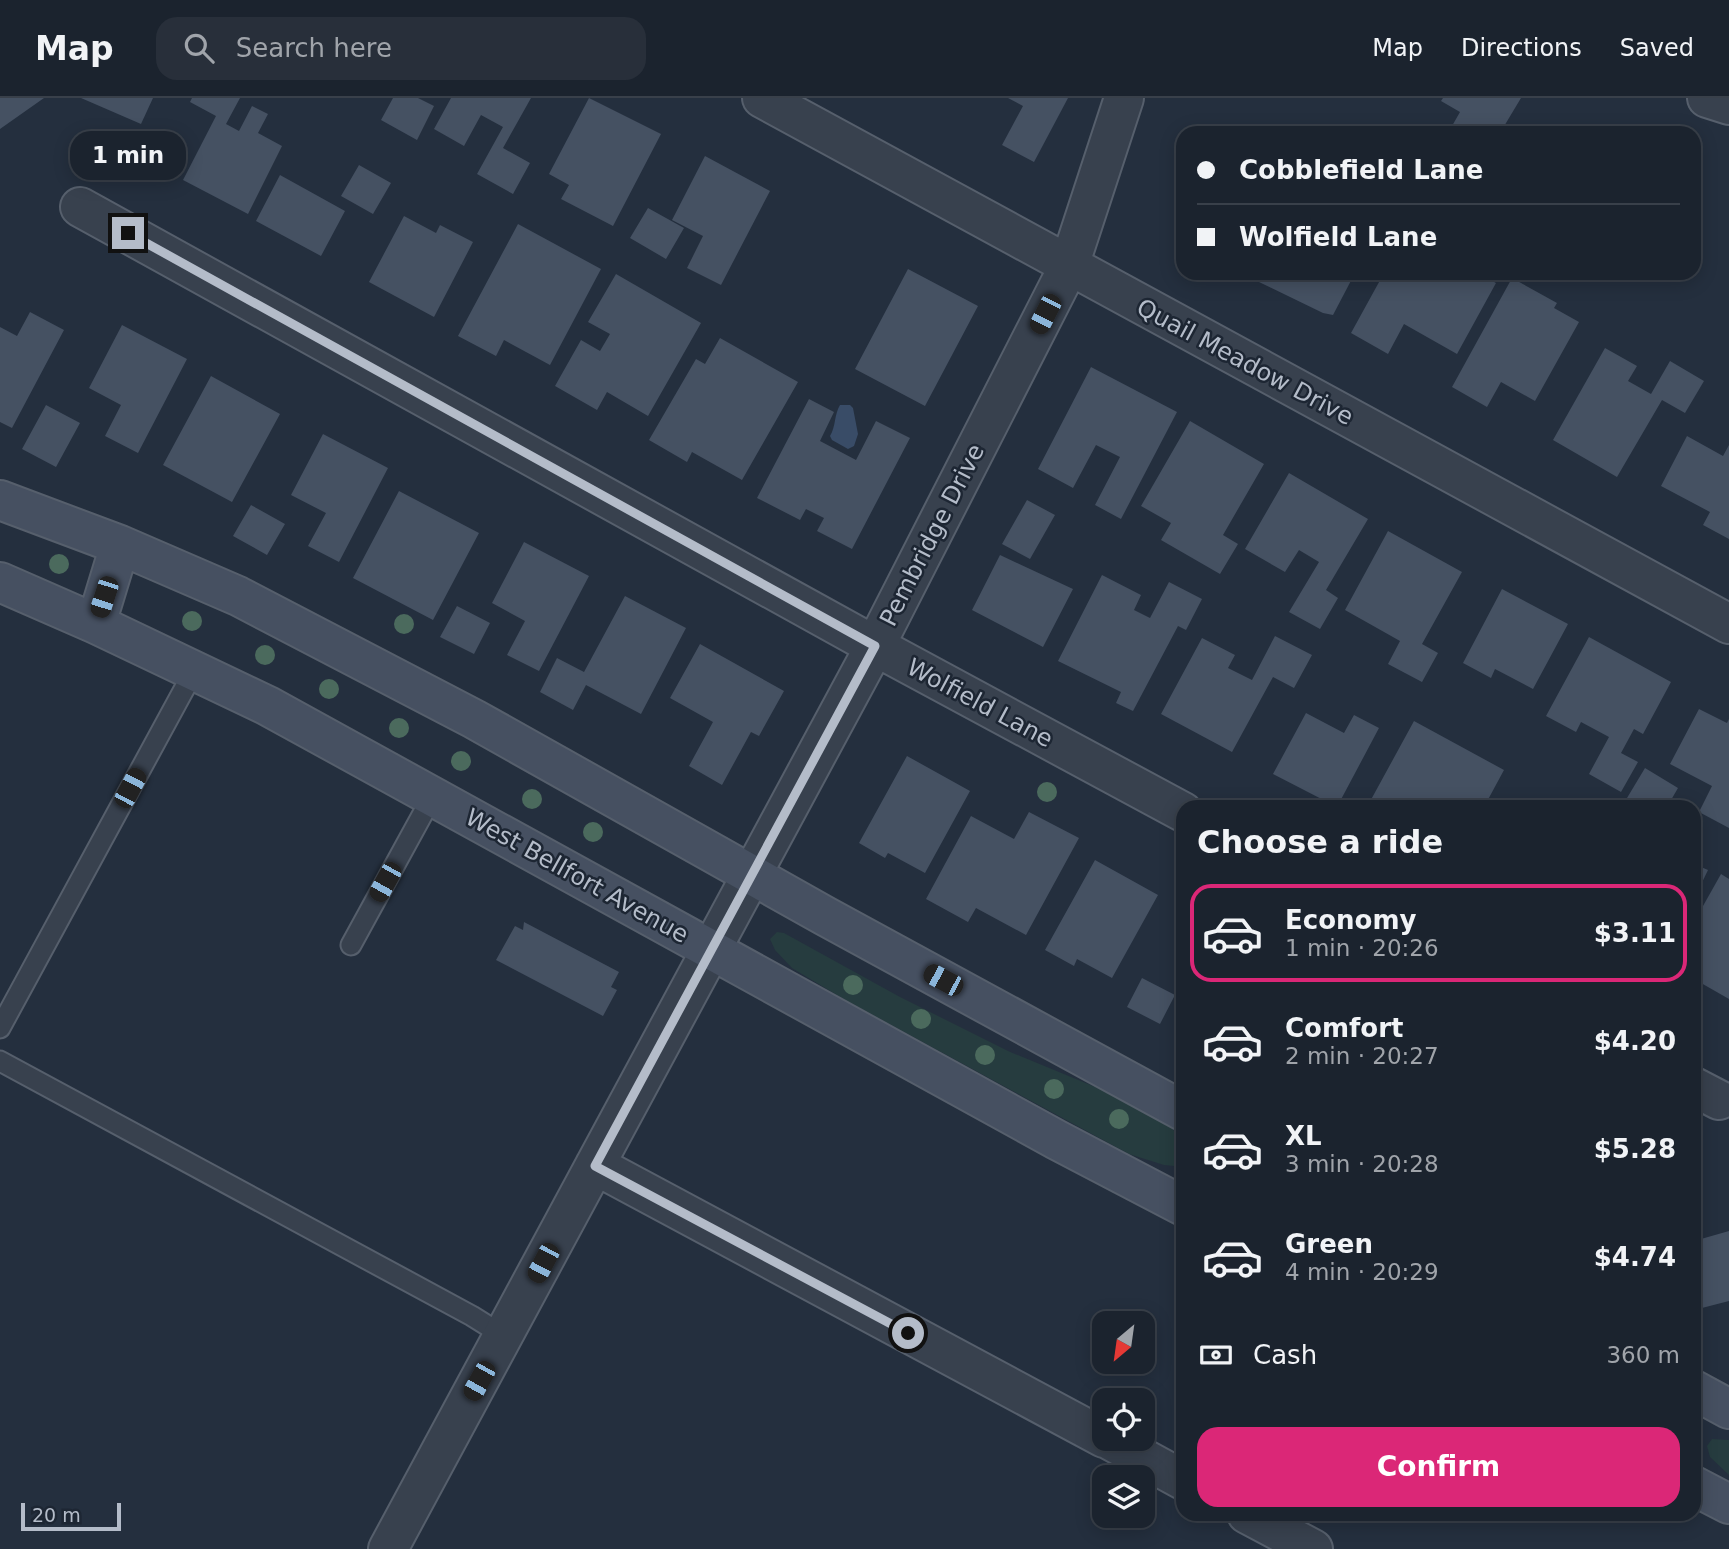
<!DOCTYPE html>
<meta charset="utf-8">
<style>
body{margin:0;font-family:"DejaVu Sans",sans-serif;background:#282f3a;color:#f1f3f6;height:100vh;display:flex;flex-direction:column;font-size:26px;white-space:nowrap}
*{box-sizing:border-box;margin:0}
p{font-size:23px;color:#a0a4aa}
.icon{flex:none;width:38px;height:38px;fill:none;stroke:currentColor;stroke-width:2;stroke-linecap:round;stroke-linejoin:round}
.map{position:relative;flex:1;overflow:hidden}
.drawer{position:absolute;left:1176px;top:702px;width:525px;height:721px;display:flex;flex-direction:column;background:#1b232e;border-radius:21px;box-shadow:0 4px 18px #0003,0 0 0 2px #39404a}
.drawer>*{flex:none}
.banner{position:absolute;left:1176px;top:28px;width:525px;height:154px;border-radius:21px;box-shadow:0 4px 18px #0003,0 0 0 2px #39404a;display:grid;align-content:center;height:154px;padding:0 21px;background:#1b232e}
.needle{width:46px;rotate:209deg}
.buttons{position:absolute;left:1092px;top:1213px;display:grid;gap:14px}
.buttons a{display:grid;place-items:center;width:63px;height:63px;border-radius:14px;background:#1b232e;box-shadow:0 4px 18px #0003,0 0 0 2px #39404a;font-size:35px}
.scale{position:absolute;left:21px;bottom:18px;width:100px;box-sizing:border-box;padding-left:7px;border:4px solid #b4bcc9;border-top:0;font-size:19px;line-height:24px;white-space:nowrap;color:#b4bcc9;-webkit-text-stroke:5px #1d2633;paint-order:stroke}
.end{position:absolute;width:32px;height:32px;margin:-16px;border:9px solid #b4bcc9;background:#111;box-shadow:0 0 0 4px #111}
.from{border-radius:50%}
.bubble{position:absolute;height:49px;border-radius:21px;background:#1b232e;box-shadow:0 4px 18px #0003,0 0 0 2px #39404a;font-size:23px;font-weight:700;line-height:49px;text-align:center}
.car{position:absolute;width:21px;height:42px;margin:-21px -10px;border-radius:9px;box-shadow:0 0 5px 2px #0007;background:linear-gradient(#222 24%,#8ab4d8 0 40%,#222 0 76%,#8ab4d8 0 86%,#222 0)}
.banner b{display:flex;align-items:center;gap:24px;height:66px;font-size:26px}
.banner b+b{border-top:2px solid #39404a}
.banner i{width:18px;height:18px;background:#f1f3f6}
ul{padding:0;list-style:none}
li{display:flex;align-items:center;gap:21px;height:98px;margin:0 14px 10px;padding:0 7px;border:4px solid transparent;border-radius:21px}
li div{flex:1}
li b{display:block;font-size:26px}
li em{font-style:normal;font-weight:700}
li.active{border-color:#db2777}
li>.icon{width:63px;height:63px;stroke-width:1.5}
h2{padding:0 21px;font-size:32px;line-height:84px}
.pay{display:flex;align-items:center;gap:18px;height:77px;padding:0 21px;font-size:26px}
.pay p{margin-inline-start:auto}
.cta{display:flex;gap:14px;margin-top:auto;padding:14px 21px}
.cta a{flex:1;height:80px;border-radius:21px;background:#db2777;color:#fff;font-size:28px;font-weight:700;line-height:80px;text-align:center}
header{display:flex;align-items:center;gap:42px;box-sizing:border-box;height:98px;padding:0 35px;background:#1b232e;border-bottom:2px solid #39404a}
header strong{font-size:33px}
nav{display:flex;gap:38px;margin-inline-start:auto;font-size:24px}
.search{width:490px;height:63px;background:#282f3a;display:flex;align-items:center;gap:18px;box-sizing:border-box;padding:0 24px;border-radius:21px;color:#a0a4aa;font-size:26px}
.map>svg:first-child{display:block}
.green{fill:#263c3f}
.water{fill:#394c67}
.building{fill:#455162}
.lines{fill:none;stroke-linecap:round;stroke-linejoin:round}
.service-casing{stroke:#565f6c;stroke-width:23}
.minor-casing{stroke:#565f6c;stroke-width:42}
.secondary-casing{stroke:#565f6c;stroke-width:42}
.service{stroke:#38414e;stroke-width:19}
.minor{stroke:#38414e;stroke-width:38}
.secondary{stroke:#465061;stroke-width:38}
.tree{fill:#4b6a5d}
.route{stroke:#b4bcc9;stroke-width:9}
.labels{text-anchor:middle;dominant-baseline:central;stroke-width:5;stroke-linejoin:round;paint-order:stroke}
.street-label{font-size:24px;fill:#b4bcc9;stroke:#1d2633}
</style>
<header>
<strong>Map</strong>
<div class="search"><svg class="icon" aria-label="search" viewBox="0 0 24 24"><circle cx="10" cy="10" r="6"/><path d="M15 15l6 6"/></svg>Search here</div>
<nav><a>Map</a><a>Directions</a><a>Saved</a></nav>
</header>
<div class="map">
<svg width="1729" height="1451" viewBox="0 0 1729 1451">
<rect width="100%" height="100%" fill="#242f3e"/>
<!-- green -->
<path class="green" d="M777,834L784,835L900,899L1008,953L1134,1005L1166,1023L1183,1044V1069L1164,1067L1129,1056L847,903L792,870L775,852L770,841Z
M1712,1341L1729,1342V1377L1710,1359L1707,1348Z"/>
<!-- water -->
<path class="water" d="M840,307H850L853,310L858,336L854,348L848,351L832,342L830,338C836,328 834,317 840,307Z"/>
<!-- building -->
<path class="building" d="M0,0H44L0,31Z
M81,0H153L141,26Z
M192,0H240L226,26L239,33L252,8L268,16L258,35L282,48L248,116L183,82L216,18L190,4Z
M393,0H418L434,8L417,42L381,22Z
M451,0H531L503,50L530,65L513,96L477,76L503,29L481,17L464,48L434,31Z
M589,0L661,36L613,128L561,101L569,87L549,76Z
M1008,0H1068L1034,64L1002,47L1023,8Z
M1443,0H1521L1500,35H1448L1460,14L1441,3Z
M705,58L770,93L721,187L687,170L703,138L672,122Z
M359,67L391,85L373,116L341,98Z
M280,77L345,113L321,158L256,123Z
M648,110L684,130L666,161L630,140Z
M404,118L436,135L440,127L473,144L434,219L369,184Z
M518,126L601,171L550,267L504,242L496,258L458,238Z
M908,171L978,208L925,308L855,271Z
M1257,175H1355L1333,217L1323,215L1259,184L1262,178Z
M1384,175H1477L1496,185L1457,256L1404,226L1388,256L1351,235Z
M616,176L701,225L648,318L607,294L597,312L555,288L581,242L600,253L610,236L588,224Z
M1512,180L1557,205L1554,210L1579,224L1535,303L1501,284L1487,309L1452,289Z
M30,214L64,232L12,330L0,324V229L17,238Z
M122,227L187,261L138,355L105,338L121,307L89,290Z
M720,240L798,284L742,382L692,354L687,364L649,342L696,261L705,266Z
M1605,250L1637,268L1628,283L1651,296L1670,263L1704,283L1685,315L1662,302L1617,379L1553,342Z
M1091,269L1177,314L1121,421L1095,407L1120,359L1096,347L1073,390L1038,371Z
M211,278L280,316L232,404L163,367Z
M809,301L834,314L820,343L856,362L876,323L910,340L852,451L817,433L824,420L806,411L800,422L757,400Z
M46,307L80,325L56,369L22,351Z
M1190,323L1264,366L1223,437L1238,446L1220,476L1161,442L1171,425L1141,408Z
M323,336L388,370L339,464L308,448L326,415L291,397Z
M1687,338L1723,358L1729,347V441L1703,427L1710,414L1661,388Z
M1289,375L1368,421L1326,492L1338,500L1320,531L1289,514L1319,464L1299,452L1285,474L1245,451Z
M399,393L479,435L433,522L353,480Z
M1027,402L1055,417L1030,461L1002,446Z
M251,407L285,426L267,457L233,438Z
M1388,433L1462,474L1422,546L1438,555L1422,584L1388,566L1400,543L1345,512Z
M524,444L589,478L539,573L507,557L525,523L492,505Z
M1000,457L1073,491L1043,549L972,512Z
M1102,477L1141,497L1134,512L1150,520L1169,484L1202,501L1186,532L1178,528L1133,613L1116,605L1121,594L1058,563Z
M1502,491L1568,526L1533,591L1495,571L1491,580L1463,565Z
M625,498L686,530L641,616L586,587L573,612L540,594L557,560L584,574Z
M457,508L490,525L474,556L440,539Z
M1275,538L1312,557L1294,590L1273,579L1232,654L1161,616L1202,540L1235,557L1228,570L1252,582Z
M1589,539L1671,584L1643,636L1634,631L1621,655L1638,664L1621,694L1589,676L1609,639L1581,624L1576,634L1546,618Z
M700,546L784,593L759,638L751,634L722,687L689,668L713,624L670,600Z
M1699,611L1727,625L1729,621V730L1699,714L1712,688L1670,666Z
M1306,615L1344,635L1354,617L1379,630L1337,709L1273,676Z
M1414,623L1504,672L1484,709H1367Z
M907,658L970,693L925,775L888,755L885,760L859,745Z
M1645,670L1678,690L1667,709H1642L1627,700Z
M1029,714L1079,740L1026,837L976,810L968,824L926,801L971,718L1014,741Z
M1095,762L1158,797L1112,880L1077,861L1074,868L1045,852Z
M1694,766L1708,772L1694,801Z
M1721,776L1729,781V901L1694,881V824Z
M524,824L619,874L611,889L617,892L603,918L496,862L515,828L523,832Z
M1142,880L1175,897L1160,926L1127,909Z
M1729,1133V1203L1698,1211L1694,1199V1143Z"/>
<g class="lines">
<!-- service casing -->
<g class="service-casing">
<path id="service" d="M351,847L432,699
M0,930L194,573
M0,963L472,1218L504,1238"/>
</g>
<!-- minor casing -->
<g class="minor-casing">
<path id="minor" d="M762,0L1729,526
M1707,0L1729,7
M80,109L875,548L1183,714
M1694,989L1719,1002
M595,1067L1104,1340
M1106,1340L1183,1382
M1247,1416L1313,1451
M388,1451L875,548L1069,168L1124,0"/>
</g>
<!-- secondary casing -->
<g class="secondary-casing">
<path id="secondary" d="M0,402L120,447L238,498L474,621L825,818L1183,1013
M0,484L96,526L268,608L1057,1042L1183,1108
M96,526L120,447
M1694,1292L1729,1311
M1694,1388L1729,1406"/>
</g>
<!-- service -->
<use href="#service" class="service"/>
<!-- minor -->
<use href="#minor" class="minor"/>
<!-- secondary -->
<use href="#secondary" class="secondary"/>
</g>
<!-- trees -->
<g class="tree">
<circle cx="59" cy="466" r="10"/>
<circle cx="192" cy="523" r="10"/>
<circle cx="404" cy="526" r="10"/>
<circle cx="265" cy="557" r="10"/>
<circle cx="329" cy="591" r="10"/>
<circle cx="399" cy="630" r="10"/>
<circle cx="461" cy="663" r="10"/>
<circle cx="1047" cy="694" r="10"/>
<circle cx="532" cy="701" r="10"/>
<circle cx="593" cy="734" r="10"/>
<circle cx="853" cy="887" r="10"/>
<circle cx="921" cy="921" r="10"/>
<circle cx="985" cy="957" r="10"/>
<circle cx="1054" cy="991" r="10"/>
<circle cx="1119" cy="1021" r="10"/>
</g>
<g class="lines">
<!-- route -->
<path class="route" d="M128,135L875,548L595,1068L908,1235"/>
</g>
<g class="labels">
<!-- street labels -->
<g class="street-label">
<text transform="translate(1245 264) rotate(28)">Quail Meadow Drive</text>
<text transform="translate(932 437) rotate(-63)">Pembridge Drive</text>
<text transform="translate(980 605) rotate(28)">Wolfield Lane</text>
<text transform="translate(577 778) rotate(29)">West Bellfort Avenue</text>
</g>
</g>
</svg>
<div class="buttons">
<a><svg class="needle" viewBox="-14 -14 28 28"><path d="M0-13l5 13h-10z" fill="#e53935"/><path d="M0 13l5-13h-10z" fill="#a0a4aa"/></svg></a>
<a><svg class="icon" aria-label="locate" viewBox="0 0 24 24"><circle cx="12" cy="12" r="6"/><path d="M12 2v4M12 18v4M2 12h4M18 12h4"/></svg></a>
<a><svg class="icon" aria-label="layers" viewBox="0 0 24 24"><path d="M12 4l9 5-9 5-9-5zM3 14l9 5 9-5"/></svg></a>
</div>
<div class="scale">20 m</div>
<i class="end from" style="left:908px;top:1235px"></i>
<i class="end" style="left:128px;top:135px"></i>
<div class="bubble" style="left:70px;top:33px;width:116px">1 min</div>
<i class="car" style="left:1045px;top:216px;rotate:207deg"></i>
<i class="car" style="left:104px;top:499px;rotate:198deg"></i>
<i class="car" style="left:130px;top:690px;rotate:28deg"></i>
<i class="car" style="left:385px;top:784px;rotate:209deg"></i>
<i class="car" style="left:943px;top:882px;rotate:298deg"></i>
<i class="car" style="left:543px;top:1165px;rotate:208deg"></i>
<i class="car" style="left:479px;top:1283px;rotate:209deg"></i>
<div class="banner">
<b><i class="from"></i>Cobblefield Lane</b>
<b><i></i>Wolfield Lane</b>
</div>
<section class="drawer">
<h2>Choose a ride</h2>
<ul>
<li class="active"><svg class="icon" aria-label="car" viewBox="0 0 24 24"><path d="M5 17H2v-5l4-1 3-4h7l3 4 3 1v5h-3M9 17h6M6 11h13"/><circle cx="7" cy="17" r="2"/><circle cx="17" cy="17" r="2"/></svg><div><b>Economy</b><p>1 min · 20:26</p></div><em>$3.11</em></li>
<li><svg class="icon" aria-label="car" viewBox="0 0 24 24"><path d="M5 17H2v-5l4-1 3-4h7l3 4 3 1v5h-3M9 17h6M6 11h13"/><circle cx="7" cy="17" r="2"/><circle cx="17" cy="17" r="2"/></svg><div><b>Comfort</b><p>2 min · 20:27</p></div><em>$4.20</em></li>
<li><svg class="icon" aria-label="car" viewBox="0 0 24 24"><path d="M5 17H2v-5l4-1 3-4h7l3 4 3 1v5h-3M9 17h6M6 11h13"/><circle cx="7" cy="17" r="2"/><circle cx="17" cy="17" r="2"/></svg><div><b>XL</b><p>3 min · 20:28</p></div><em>$5.28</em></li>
<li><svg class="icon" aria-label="car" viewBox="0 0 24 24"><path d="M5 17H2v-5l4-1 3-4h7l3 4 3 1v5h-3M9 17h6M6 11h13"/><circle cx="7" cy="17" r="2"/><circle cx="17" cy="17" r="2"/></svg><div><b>Green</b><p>4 min · 20:29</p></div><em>$4.74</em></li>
</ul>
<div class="pay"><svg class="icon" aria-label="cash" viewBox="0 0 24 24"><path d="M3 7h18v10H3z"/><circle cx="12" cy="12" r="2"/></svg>Cash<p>360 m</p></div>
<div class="cta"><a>Confirm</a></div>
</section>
</div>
